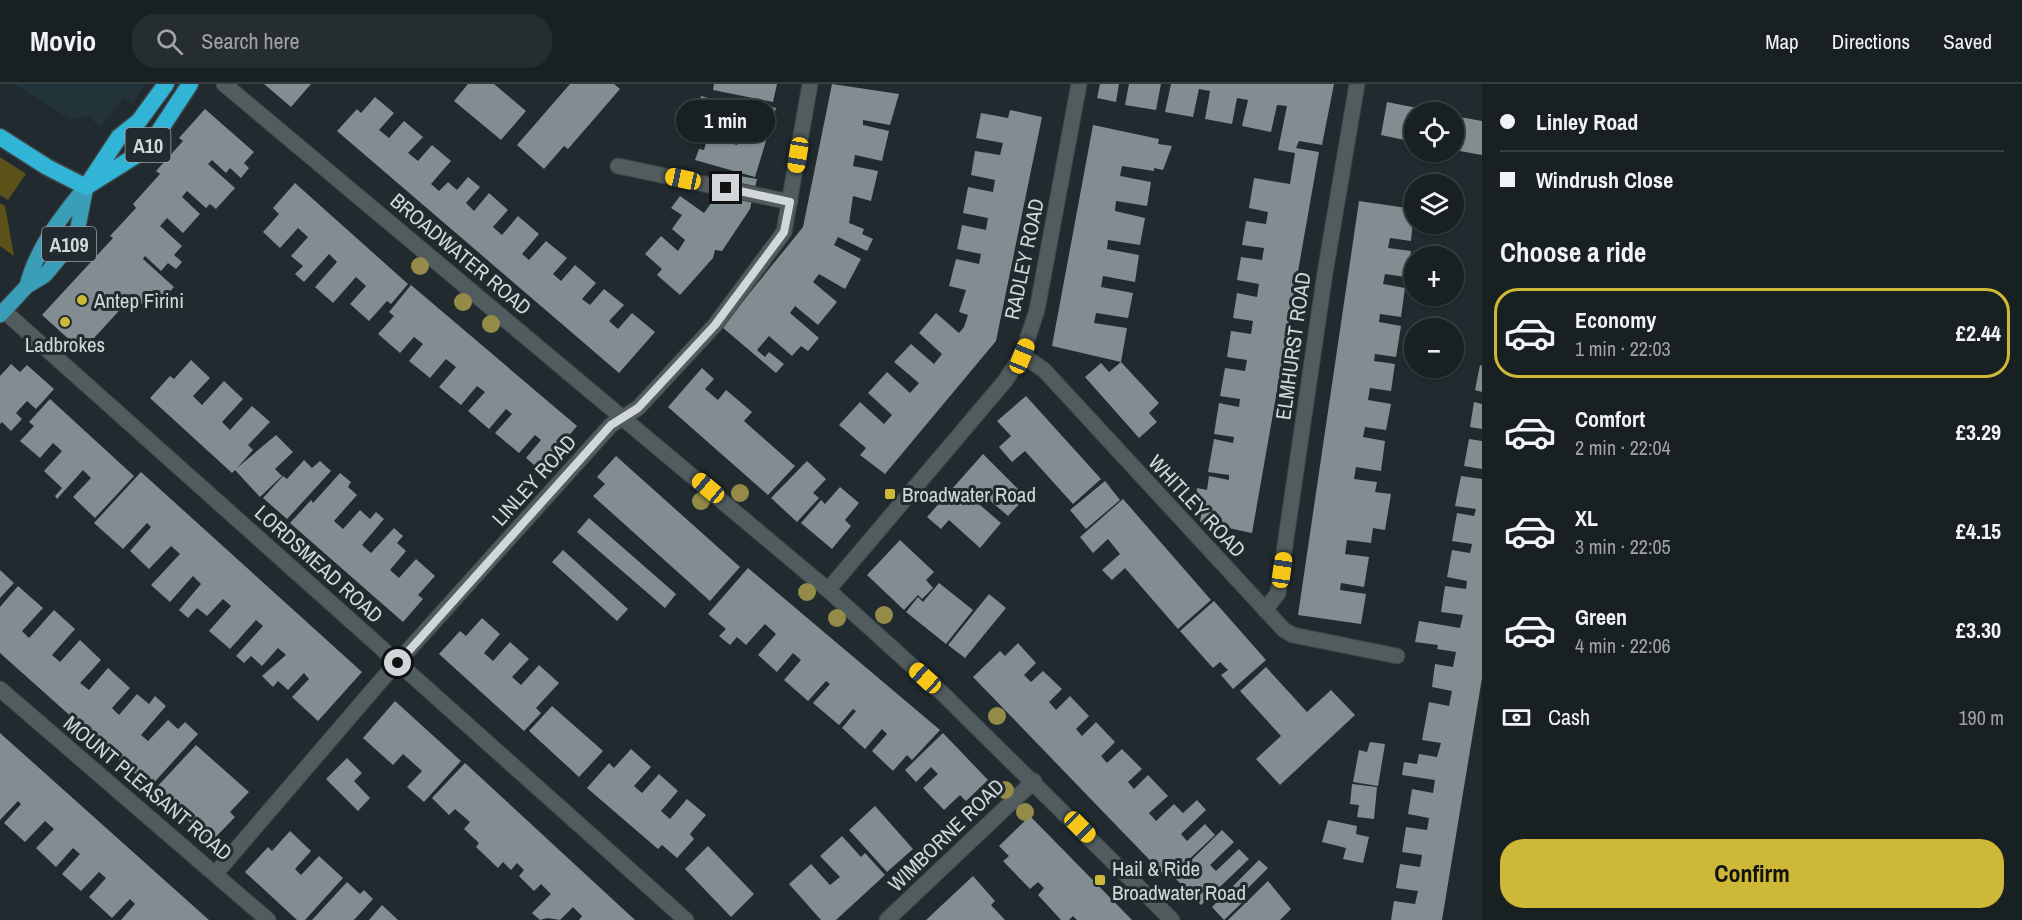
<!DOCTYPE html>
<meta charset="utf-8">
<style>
body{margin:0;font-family:"Archivo Narrow",sans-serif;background:#262d2f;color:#f1f3f6;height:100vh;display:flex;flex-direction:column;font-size:22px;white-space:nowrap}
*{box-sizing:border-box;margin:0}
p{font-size:20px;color:#9fa3a5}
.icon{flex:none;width:33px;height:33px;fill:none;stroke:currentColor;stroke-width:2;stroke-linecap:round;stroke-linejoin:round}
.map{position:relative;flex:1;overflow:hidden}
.drawer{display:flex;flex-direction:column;background:#192022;width:540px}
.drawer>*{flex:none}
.banner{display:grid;align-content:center;height:132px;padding:0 18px;background:#192022}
.buttons{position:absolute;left:1404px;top:18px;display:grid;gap:12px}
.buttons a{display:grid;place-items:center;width:60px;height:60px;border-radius:50%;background:#192022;box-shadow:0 2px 4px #0004,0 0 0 2px #373e40;font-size:30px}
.end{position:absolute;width:27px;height:27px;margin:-14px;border:8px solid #d1d7d9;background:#111;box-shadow:0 0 0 3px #111}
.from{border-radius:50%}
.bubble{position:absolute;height:42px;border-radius:21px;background:#192022;box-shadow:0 2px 4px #0004,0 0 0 2px #373e40;font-size:20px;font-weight:700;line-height:42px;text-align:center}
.car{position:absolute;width:18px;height:36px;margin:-18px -9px;border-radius:8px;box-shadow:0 0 4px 2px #0007;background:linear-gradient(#f5c518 24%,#345 0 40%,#f5c518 0 76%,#345 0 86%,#f5c518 0)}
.banner b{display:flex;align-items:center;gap:21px;height:57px;font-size:22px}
.banner b+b{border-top:2px solid #373e40}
.banner i{width:15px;height:15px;background:#f1f3f6}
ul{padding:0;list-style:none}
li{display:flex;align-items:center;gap:18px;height:90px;margin:0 12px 9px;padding:0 6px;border:3px solid transparent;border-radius:24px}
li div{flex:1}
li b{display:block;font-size:22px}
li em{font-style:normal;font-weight:700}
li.active{border-color:#ceb837}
li>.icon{width:54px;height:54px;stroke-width:1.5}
h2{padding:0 18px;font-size:27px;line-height:72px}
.pay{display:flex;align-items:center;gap:15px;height:66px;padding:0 18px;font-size:22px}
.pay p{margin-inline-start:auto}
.action{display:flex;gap:12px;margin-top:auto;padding:12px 18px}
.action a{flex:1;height:69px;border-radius:24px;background:#ceb837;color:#111;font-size:24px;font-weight:700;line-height:69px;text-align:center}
header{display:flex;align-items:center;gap:36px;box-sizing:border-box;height:84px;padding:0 30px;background:#192022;border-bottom:2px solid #373e40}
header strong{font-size:28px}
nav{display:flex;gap:33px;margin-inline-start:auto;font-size:21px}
.search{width:420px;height:54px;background:#262d2f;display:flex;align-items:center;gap:15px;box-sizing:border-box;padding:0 21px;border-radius:24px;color:#9fa3a5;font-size:22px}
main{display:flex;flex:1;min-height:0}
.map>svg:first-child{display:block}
.built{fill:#22343a}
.green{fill:#5b5119}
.building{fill:#828d91}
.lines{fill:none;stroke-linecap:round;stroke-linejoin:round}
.minor-casing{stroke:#3e4649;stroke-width:17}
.primary-casing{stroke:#3e4649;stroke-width:17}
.trunk-casing{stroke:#3e4649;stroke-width:19}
.minor{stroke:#515c5f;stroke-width:15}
.primary{stroke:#3a9eb8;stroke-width:15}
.trunk{stroke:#32b4d6;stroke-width:16}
.tree{fill:#938b47}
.route{stroke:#d1d7d9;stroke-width:8}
.poi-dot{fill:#ceb837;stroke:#212a2e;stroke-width:2}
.labels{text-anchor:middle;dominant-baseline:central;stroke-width:6;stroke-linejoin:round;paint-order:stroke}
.shield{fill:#212a2e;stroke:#9ca3a6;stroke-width:1.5}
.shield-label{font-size:20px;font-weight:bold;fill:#d1d7d9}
.street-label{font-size:21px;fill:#d1d7d9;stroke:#212a2e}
.poi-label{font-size:21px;fill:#d1d7d9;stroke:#212a2e;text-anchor:start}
</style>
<header>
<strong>Movio</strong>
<div class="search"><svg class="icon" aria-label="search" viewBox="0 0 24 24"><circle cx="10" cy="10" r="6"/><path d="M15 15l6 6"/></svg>Search here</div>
<nav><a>Map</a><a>Directions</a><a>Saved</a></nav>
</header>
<main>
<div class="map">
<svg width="1482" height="836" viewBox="0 0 1482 836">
<rect width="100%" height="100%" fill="#212a2e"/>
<!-- built -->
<path class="built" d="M14,0H146L132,20L123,14L101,43L87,32L70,35Z"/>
<!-- green -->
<path class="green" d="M0,73L26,90L8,116L0,111Z
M0,119L5,122L14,172L0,162Z"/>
<!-- building -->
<path class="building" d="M264,0H311L291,23Z
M468,0H494L526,27L501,56L454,17Z
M570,0H614L620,5L568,65L564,62L544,85L517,61Z
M714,0H777L773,18L713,6Z
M832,0L899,10L890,41L863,36V41L889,47L882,77L855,71L853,82L878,87L871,117L853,112L849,139L864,145L862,150L873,155L867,167L838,153L834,161L861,175L845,205L819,190L813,198L837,218L818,241L795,222L790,229L819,254L808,267L801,262L792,272L769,252L757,266L765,273L769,268L784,280L776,289L722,243L803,143Z
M1100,0H1119L1116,18L1097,14Z
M1129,0H1161L1156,26L1125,21Z
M1171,0H1334L1322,61L1299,57L1296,64L1319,68L1252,449L1200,438L1203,420L1195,418L1197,404L1207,406L1209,392L1229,396V391L1208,388L1214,355L1233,359L1234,353L1214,350L1219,319L1239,323L1240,315L1220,312L1225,284L1245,287L1247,276L1227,273L1231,247L1251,250L1253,237L1233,234L1237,209L1257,213L1259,200L1237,196L1241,173L1262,176L1264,164L1242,161L1246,137L1266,140L1268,128L1249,124L1254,94L1290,100L1295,69L1278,66L1287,22L1277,21L1271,48L1242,42L1248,16L1237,14L1232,40L1205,35L1210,7L1199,5L1193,33L1165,28Z
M701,12L740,23L742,14L776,24L755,93L695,76L699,65L704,66L708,52L737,61L741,49L707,40L710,29L697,25Z
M375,13L394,29L379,46L389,54L404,37L423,53L408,69L418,77L432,61L451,77L431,100L439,107L448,98L457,106L468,93L480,103L466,119L474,127L489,109L508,126L493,143L502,151L518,132L539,150L522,170L529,176L546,157L567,174L553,190L561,197L575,181L596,199L582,215L590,221L604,205L624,221L609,237L618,245L632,229L655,248L619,289L337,47L357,25L361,29Z
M1387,18L1432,27L1414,28V58L1381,51Z
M205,25L254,68L244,79L249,84L241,94L230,84L226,89L212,76L208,80L235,104L216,125L210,120L206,124L187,107L182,113L200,130L183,149L167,134L160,142L182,162L174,171L182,178L176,185L168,179L161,187L145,172L143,175L174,203L163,215L153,206L138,224L129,216L82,267L42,231L113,154L110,152L136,124L133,120L160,90L156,87L183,57L179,54Z
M1010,26L1042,33L996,257L885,390L860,371L866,364L839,341L860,318L884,340L892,331L868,309L887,288L910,309L919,299L894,278L911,260L934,280L942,270L919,249L936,229L959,249L964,243L968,231L959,228L966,206L949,202L956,175L979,180L981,170L957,165L962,141L986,146L988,134L963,129L968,103L993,108L995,96L971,91L975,67L1000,71L1003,59L976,54L981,29L1008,34Z
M1454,32L1482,37V71L1454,66Z
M1093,41L1159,55L1158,60L1172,62L1163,86L1154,84V87L1122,82L1120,92L1151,98L1147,122L1116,117L1115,127L1145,134L1140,161L1108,156L1107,165L1139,171L1135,198L1103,192L1101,203L1133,209L1128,234L1096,229L1094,239L1127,244L1121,278L1052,262Z
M728,90L757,95L750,125L722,167L715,166L713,174L680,211L657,191L662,185L645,170L661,152L678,167L685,156L672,145L682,131L671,124L680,112L704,129L717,111L708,109L710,98L721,99Z
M295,99L408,200L391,220L387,217L369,237L350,220L366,202L356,193L333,219L315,203L337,178L329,170L304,198L295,190L303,182L291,172L308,153L298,144L280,164L263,148L279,130L273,124Z
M1359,117L1414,125L1411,157L1390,154L1388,164L1411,167L1406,193L1385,190L1383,200L1405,204L1401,233L1380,230L1379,238L1401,242L1396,273L1375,270L1374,277L1395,280L1391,307L1370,304L1368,316L1391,320L1386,346L1365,343L1363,353L1385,357L1381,387L1356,383L1354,395L1377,398L1375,408L1391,410L1385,446L1373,444L1371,459L1347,456L1345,470L1369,473L1364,503L1341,499L1340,506L1366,510L1361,540L1298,531Z
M411,201L577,342L540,386L526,374L541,356L535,351L519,369L495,349L512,330L506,325L489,345L468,327L485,308L477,302L461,321L439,303L456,283L446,275L430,294L409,277L423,260L414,253L400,269L378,250L394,232L389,228Z
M191,276L210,294L193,312L202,321L224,297L243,315L222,338L230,346L252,322L270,338L248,361L253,366L237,384L276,351L293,368L275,385L282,392L260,413L235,386L232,389L150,314L170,292L174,295Z
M1121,278L1159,319L1149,329L1157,338L1139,354L1085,293L1101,279L1109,288Z
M11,280L20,288L27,281L54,305L36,325L27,317L16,329L22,335L11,347L2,338L0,340V292Z
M1480,281L1482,282V308L1475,306Z
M702,284L714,295L705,305L718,316L726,306L752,328L744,337L795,382L768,411L668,323Z
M1026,312L1101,395L1073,420L1025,367L1012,378L999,363L1011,352L997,337Z
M50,315L134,392L95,434L73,413L91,394L83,386L57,415L55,412L62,404L44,387L62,367L53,359L40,374L20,357L34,342L29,338Z
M1474,318L1482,320V345L1470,343Z
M1469,355L1482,357V385L1464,382Z
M983,370L1026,413L1008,432L987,414L980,421L1001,439L980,464L949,436L941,445L927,433Z
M616,372L740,483L710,517L593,412L605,400L597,393Z
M304,376L312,384L320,377L331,387L287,435L263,414L283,392L287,395Z
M807,377L826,395L813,409L819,414L797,438L771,414Z
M141,388L362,588L318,637L292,613L309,595L304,589L288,606L278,597L273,603L262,592L286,571L278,564L262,582L251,572L244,579L236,572L263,542L256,536L230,565L209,547L231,522L223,515L207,532L197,524L188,534L179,526L201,500L193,492L170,518L151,501L180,470L171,462L149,485L130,467L151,443L147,439L123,465L94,439Z
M340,389L351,398L348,403L357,411L334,437L343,445L360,426L370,435L376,428L384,435L362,461L371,469L394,444L403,452L397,459L406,467L390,486L399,494L416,475L435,492L418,511L423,515L403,538L290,439L311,416L313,419Z
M1461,392L1482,395V594L1442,836H1391L1394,817L1415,820L1418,807L1396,804L1400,780L1420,783L1422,771L1402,768L1406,743L1427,746L1429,734L1408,730L1412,705L1433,709L1435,696L1402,691L1404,678L1417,680L1419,670L1437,673L1441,659L1422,656L1429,618L1449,622L1452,607L1432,603L1435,580L1453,583L1456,568L1437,565L1438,561L1415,558L1419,537L1460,544L1463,531L1441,528L1445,502L1466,505L1467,497L1447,493L1452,466L1470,469L1472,460L1452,457L1457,429L1474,432L1476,425L1455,422Z
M1105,397L1120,416L1086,445L1070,426Z
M840,403L859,419L845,436L851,442L832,465L801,439L821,416L825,420Z
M1123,415L1211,516L1178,545L1125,484L1112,496L1102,486L1120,470L1108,455L1093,469L1080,453Z
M589,434L676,510L665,524L577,448Z
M900,456L934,488L926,496L933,504L922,515L918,511L904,526L867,491Z
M563,466L628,525L617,537L552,478Z
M748,484L940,646L912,676L907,671L893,687L872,667L887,650L882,645L865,665L842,644L856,627L853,625L839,641L813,619L830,600L826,597L808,617L784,596L801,576L793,569L777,588L758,571L776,550L765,540L746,561L737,553L730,561L719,552L726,545L708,530Z
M0,486L14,499L0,514Z
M939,499L973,526L946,560L906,528L918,513L923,518Z
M18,502L43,524L22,547L29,554L54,526L75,545L52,571L60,578L80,556L101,576L80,599L89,606L108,584L130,604L112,624L119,631L137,610L149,620L155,612L166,622L141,651L148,657L168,636L178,645L185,638L198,650L150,703L0,569V523Z
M989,510L1006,524L965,574L948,561Z
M1214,517L1266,576L1233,605L1221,591L1228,586L1220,578L1213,584L1180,547Z
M482,534L500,550L484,569L493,577L510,558L529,575L512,593L521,601L539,581L559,599L536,624L541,629L524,647L439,570L460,547L466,552Z
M1018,559L1036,579L1024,591L1031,598L1043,587L1062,605L1049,618L1056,626L1070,612L1089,632L1076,645L1082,652L1096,638L1115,658L1101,672L1107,679L1122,665L1142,685L1128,698L1134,705L1148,691L1168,712L1149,729L1156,737L1174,720L1183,729L1197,716L1206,726L1181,750L1187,757L1205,740L1215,751L1168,795L973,593L1000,567L1005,572Z
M1266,583L1307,628L1331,606L1355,631L1280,701L1256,675L1281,652L1240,607Z
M395,617L461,677L424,718L407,703L422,687L403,670L393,681L363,654Z
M552,622L603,667L579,693L529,647Z
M0,649L209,836H121L135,820L130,815L112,834L89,813L106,794L99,788L81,807L62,790L80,770L73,764L56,783L36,764L54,745L45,737L25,758L4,739L21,720L18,717L0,736Z
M943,649L988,696L966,717L960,711L944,726L923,704L938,690L931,683L916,698L905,686Z
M1370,658L1385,660L1378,702L1353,698L1359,666L1367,668Z
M196,661L249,708L230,728L235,733L211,758L155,705Z
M631,665L651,683L634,702L642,709L659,690L678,707L661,727L670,735L687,715L706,731L690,750L694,755L677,774L662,761L658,765L587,704L609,679L614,684Z
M347,674L362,689L354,697L370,714L358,727L326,695Z
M465,679L635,836H579L582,832L573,823L560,836L547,834L540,836L532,829L551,810L541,800L534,807L519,792L524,786L517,779L511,786L503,778L498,784L476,763L479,759L464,745L470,738L455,725L449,731L432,714Z
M1352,700L1377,703L1374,735L1357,733L1359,721L1350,720Z
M875,722L913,765L887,788L849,746Z
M1030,732L1132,836H1077L1073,832L1069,836H1061L1038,811L1044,804L1038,798L1030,805L1003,777L1009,772L999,762Z
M1328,736L1357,742L1356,750L1369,753L1363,779L1343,775L1346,764L1322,758Z
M1222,746L1234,758L1210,781L1216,787L1239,765L1249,775L1201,821L1174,793Z
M290,747L311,767L295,785L301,791L319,772L343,794L305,836H297L245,788L268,763L272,767Z
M842,752L861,773L865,769L885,791L836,836H821L789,800L811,780L830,801L840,793L820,772Z
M708,762L754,810L731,833L685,785Z
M1259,776L1268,784L1241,811L1245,816L1224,836L1212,823Z
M973,792L995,817L991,821L1005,836H926Z
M1268,797L1291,825L1280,836H1228Z
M347,798L360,810L364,806L373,815L354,836H312Z
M382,821L398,836H369Z"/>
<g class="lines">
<!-- minor casing -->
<g class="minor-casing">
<path id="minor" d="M224,0L828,506L942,609L1172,836
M618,82L790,118
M4,227L686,836
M1022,271L1044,286L1284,546L1293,551L1397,572
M828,506L1005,297L1022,271L1037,226L1079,0
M1265,526L1278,509L1325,189L1357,0
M0,605L268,836
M216,789L378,600L611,341L638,324L715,241L784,148L810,0
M887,836L1034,697"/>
</g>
<!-- primary casing -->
<g class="primary-casing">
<path id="primary" d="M27,202C36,165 61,133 84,105
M0,231L27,202L45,191L66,166L77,148L86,103"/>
</g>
<!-- trunk casing -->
<g class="trunk-casing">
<path id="trunk" d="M0,53L47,83L86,103
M90,97L119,53L139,37L166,0
M86,103L140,69L154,55L190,0"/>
</g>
<!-- minor -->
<use href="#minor" class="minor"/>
<!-- primary -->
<use href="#primary" class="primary"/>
<!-- trunk -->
<use href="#trunk" class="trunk"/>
</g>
<!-- trees -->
<g class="tree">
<circle cx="420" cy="182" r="9"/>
<circle cx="463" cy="218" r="9"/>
<circle cx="491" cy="240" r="9"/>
<circle cx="740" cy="409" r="9"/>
<circle cx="701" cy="417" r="9"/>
<circle cx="807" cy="508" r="9"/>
<circle cx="884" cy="531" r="9"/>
<circle cx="837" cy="534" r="9"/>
<circle cx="997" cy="632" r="9"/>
<circle cx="1005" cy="706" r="9"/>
<circle cx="1025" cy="728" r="9"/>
</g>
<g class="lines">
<!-- route -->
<path class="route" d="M398,579L611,341L638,324L715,241L784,148L790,118L726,104"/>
</g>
<!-- markers -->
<g class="poi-dot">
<circle cx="82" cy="216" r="6"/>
<circle cx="65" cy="238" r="6"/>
<rect x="884" y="404" width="12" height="12" rx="3"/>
<rect x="1094" y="790" width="12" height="12" rx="3"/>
</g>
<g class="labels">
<!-- shield labels -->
<g class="shield">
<rect x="125.5" y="44" width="45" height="34" rx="4.5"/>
<rect x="42" y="143" width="54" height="34" rx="4.5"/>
</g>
<g class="shield-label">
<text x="148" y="61">A10</text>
<text x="69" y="160">A109</text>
</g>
<!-- street labels -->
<g class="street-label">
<text transform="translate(461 170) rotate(40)">BROADWATER ROAD</text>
<text transform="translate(1024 175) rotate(-78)">RADLEY ROAD</text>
<text transform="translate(1293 262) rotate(-82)">ELMHURST ROAD</text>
<text transform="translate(534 396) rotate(-48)">LINLEY ROAD</text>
<text transform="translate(1197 422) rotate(47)">WHITLEY ROAD</text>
<text transform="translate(319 480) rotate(42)">LORDSMEAD ROAD</text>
<text transform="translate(148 704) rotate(40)">MOUNT PLEASANT ROAD</text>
<text transform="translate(946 751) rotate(-44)">WIMBORNE ROAD</text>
</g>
<!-- poi labels -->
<g class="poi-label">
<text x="94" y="216">Antep Firini</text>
<text x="65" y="260" text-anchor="middle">Ladbrokes</text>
<text x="902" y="410">Broadwater Road</text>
<text x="1112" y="784">Hail &amp; Ride<tspan x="1112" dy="24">Broadwater Road</tspan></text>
</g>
</g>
</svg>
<div class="buttons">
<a><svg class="icon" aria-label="locate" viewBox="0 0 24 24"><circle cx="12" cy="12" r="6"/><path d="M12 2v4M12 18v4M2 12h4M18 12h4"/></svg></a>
<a><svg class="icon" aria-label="layers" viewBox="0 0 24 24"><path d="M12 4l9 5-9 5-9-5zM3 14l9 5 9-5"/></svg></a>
<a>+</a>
<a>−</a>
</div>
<i class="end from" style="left:398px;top:579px"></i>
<i class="end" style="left:726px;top:104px"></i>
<div class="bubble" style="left:676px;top:16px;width:99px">1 min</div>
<i class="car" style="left:798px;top:71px;rotate:189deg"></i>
<i class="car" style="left:683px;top:95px;rotate:282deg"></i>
<i class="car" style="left:1022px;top:272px;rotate:22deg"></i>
<i class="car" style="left:708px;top:404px;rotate:310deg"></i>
<i class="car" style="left:1282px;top:486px;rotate:8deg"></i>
<i class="car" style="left:925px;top:594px;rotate:312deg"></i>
<i class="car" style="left:1080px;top:743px;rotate:135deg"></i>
</div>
<section class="drawer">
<div class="banner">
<b><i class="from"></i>Linley Road</b>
<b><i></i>Windrush Close</b>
</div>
<h2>Choose a ride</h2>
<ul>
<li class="active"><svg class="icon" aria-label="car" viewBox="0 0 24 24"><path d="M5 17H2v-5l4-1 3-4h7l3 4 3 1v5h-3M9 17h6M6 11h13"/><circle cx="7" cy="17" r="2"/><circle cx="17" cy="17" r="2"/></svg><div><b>Economy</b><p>1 min · 22:03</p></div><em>£2.44</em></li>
<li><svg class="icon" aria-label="car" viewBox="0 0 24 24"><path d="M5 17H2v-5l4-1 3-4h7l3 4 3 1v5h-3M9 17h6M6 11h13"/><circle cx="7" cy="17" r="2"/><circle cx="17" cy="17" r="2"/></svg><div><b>Comfort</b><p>2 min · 22:04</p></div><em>£3.29</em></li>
<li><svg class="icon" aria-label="car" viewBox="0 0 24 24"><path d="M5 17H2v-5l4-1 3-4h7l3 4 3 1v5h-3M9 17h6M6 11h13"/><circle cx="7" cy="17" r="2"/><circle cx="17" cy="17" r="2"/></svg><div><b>XL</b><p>3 min · 22:05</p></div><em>£4.15</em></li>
<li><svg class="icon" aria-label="car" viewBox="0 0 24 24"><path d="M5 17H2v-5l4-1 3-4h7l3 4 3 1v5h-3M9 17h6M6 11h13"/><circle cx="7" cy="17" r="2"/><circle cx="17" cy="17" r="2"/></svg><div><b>Green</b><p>4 min · 22:06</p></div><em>£3.30</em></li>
</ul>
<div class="pay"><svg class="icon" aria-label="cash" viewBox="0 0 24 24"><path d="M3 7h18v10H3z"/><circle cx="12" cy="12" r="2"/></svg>Cash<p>190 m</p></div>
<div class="action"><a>Confirm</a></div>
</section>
</main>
